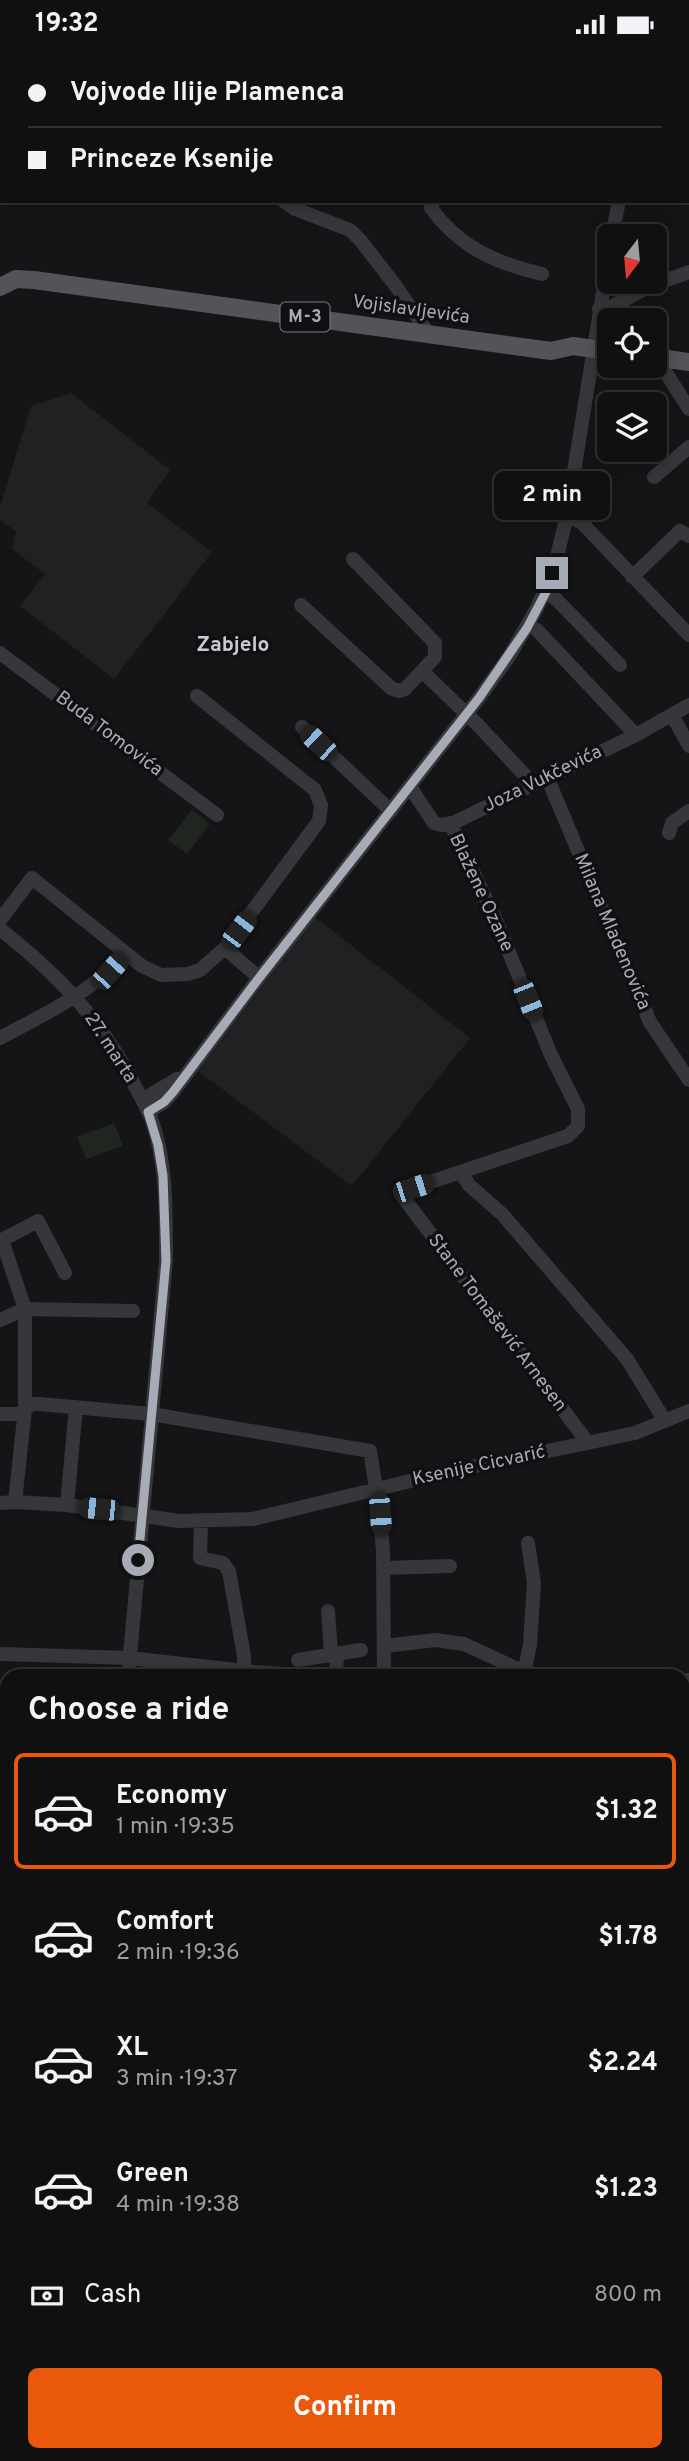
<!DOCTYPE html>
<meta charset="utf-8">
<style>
body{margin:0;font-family:Overpass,sans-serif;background:#1e1e1f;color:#f1f3f6;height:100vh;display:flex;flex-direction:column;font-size:26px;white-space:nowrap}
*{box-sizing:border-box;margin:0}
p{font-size:23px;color:#9c9d9f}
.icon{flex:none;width:38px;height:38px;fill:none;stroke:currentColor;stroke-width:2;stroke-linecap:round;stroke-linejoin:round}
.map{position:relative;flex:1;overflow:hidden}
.side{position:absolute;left:0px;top:1620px;width:690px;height:793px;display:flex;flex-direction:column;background:#101011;border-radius:21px 21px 0 0;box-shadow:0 4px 18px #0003,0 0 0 2px #303031}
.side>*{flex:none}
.hud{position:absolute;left:0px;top:0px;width:690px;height:154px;box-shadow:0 4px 18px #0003,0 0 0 2px #303031;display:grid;align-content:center;height:154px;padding:0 28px;background:#101011}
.needle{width:46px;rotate:196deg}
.tools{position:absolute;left:597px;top:175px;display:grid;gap:14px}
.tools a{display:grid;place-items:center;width:70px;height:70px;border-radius:10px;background:#101011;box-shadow:0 4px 18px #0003,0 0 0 2px #303031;font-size:35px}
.end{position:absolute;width:32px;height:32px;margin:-16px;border:9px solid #a7abb6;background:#111;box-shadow:0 0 0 4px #111}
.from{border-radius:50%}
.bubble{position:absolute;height:49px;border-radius:10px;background:#101011;box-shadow:0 4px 18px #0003,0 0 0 2px #303031;font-size:23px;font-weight:700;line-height:49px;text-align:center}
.car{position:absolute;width:21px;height:42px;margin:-21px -10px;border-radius:9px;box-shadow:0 0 5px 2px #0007;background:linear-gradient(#222 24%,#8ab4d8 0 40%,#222 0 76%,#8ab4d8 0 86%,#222 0)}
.hud b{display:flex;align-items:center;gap:24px;height:66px;font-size:26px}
.hud b+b{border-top:2px solid #303031}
.hud i{width:18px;height:18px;background:#f1f3f6}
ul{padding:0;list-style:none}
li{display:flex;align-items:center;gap:21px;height:116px;margin:0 14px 10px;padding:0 14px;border:4px solid transparent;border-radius:10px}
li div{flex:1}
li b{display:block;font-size:26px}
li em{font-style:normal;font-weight:700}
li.on{border-color:#ea580c}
li>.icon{width:63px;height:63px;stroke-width:1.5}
h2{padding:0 28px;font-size:32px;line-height:84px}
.pay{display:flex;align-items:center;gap:18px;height:77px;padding:0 28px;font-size:26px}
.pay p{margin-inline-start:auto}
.primary-button{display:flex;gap:14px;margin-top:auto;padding:14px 28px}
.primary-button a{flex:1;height:80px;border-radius:10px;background:#ea580c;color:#fff;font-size:28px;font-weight:700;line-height:80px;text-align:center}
.status{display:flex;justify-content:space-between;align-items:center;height:49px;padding:0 35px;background:#101011;direction:ltr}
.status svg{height:19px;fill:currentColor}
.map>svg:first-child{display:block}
.built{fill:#212124}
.green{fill:#1f2620}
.water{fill:#2c333a}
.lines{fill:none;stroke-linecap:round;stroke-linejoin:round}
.minor{stroke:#36373b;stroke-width:14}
.major{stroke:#52545a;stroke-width:18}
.route{stroke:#a7abb6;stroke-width:9}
.labels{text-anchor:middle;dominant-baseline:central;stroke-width:7;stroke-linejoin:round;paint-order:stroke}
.shield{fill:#101012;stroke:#7a7c85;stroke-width:2}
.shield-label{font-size:18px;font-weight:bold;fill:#a7abb6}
.street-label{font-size:19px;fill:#a7abb6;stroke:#101012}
.neighbourhood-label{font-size:21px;font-weight:bold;fill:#c8cad2;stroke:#101012}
</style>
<div class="status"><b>19:32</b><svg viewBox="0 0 49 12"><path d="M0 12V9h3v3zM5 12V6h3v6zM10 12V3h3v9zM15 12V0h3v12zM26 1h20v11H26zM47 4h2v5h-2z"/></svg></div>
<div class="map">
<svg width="689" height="2412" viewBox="0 0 689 2412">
<rect width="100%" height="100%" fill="#151517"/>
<!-- built -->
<path class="built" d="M71,344L170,421L147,454L212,503L114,630L20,557L45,525L12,500L16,482L0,471V458L31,357Z
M315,868L470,989L352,1137L198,1022Z
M682,1801H689V2197L682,2196Z"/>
<!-- green -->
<path class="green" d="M192,761L210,775L187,805L168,791Z
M114,1074L123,1097L86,1110L77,1088Z
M0,1712L7,1713V1864H0Z"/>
<!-- water -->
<path class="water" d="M0,2268H7V2356L0,2355Z
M683,2270L689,2271V2363L683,2364Z"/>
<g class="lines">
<!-- minor -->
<path class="minor" d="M118,0L119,2
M327,0L329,2
M404,0L405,2
M505,0L522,2
M18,2L22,0
M262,2L263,0
M370,2L373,0
M453,2V0
M641,2V0
M0,5H2
M0,90H2
M284,152L295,160L350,181L361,192L395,236L428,284
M432,152L431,159C460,199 496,214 542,225
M612,187L619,152
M599,260L609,259L648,238L689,223
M662,309L663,319L689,360
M654,428L689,398
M567,466L582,474L689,586
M632,528L680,482L689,487
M546,543L556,550L620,616
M301,556L391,639L399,642L405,640L435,608V594L353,510
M537,581L636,686
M0,604L217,766
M423,623L477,675L533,735
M672,666L689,697
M302,678L391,762
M547,728L650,973L689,1031
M410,738L434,774L441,776L453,774L636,686L689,656
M450,774L495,869L551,1006L578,1060V1077L568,1087L413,1139L402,1145L403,1148L588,1394
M669,784L672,774L689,762
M0,871L32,829L142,917L161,926L188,925L200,921L225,899L319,772L321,756L315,741L197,647
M0,880C58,926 97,966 132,1031C138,1044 146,1056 151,1069C167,1113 166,1165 166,1211L128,1628
M225,899L259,929
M0,989C46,964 90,945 125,905
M142,1051L177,1030
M148,1063L164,1053L173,1043L259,929L479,649L510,606L536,561L553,524L567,466L609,206
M461,1123L469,1136L502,1165L627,1310L665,1372
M2,1191L25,1260V1360L15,1453
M0,1192L38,1172L65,1224
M0,1271L25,1260L133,1262
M25,1360L32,1355H39L151,1365L370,1402L380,1465L383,1503L384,1628
M0,1365H24
M0,1454L15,1453L67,1456L179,1472L253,1470L456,1421L635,1384L689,1362
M67,1456L76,1358
M201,1471L200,1509L223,1514L229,1522L244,1607V1628
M383,1519L450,1517
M328,1562L331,1605
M385,1597L435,1591L464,1595L535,1628
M0,1605L129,1609L254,1623L320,1628
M298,1611L361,1601
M524,1624L530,1596L534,1534L528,1494
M336,1628L337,1604
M682,1631H689
M0,1879H7
M0,2121L7,2122
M682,2202L689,2203
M57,2412L58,2406"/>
<!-- major -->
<path class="major" d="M0,238L16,230L34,231L551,302L573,297L609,302
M654,308L689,313"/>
</g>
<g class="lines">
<!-- route -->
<path class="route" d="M138,1511L166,1212L163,1127L158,1096L148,1063L164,1053L173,1043L259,929L479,649L527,579L546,543L552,524"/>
</g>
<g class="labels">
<!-- shield labels -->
<rect class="shield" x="280.5" y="253.5" width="49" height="29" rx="5"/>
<g class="shield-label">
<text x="305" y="268">M-3</text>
</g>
<!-- street labels -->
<g class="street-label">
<text transform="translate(411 261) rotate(8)">Vojislavljevića</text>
<text transform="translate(109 685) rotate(37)">Buda Tomovića</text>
<text transform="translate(543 730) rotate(-26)">Joza Vukčevića</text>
<text transform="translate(481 844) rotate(65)">Blažene Ozane</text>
<text transform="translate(612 883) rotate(67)">Milana Mladenovića</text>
<text transform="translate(110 999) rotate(57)">27. marta</text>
<text transform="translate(497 1274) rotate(53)">Stane Tomašević Arnesen</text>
<text transform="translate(479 1417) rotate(-12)">Ksenije Cicvarić</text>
</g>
<!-- neighbourhood labels -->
<g class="neighbourhood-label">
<text x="233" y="596">Zabjelo</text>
</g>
</g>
</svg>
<div class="tools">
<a><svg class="needle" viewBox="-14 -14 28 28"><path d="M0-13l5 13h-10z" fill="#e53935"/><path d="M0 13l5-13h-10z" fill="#9c9d9f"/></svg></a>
<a><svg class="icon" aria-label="locate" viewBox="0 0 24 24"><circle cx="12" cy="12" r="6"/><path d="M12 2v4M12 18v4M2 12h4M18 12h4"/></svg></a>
<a><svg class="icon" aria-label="layers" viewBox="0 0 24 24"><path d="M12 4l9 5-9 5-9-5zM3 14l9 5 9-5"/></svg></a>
</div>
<i class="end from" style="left:138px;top:1511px"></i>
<i class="end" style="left:552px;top:524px"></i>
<div class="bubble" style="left:494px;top:422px;width:116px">2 min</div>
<i class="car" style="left:318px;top:694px;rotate:313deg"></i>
<i class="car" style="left:239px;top:881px;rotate:37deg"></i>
<i class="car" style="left:110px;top:922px;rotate:42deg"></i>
<i class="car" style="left:528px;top:951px;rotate:158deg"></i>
<i class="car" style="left:413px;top:1139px;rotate:72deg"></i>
<i class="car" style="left:99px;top:1460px;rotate:276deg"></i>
<i class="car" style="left:380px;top:1465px;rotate:176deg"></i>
<div class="hud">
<b><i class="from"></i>Vojvode Ilije Plamenca</b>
<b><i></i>Princeze Ksenije</b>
</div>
<section class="side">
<h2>Choose a ride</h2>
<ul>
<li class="on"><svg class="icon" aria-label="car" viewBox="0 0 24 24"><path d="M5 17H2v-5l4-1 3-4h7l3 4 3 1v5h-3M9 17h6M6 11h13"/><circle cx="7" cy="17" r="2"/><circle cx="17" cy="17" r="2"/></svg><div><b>Economy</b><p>1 min · 19:35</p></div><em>$1.32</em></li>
<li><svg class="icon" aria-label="car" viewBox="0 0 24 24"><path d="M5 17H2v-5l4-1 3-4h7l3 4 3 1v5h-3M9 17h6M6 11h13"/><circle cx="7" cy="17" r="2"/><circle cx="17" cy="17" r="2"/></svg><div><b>Comfort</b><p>2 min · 19:36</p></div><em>$1.78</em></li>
<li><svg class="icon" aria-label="car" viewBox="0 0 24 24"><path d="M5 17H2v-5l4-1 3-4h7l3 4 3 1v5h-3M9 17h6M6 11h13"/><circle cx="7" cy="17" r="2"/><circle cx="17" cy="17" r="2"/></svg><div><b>XL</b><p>3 min · 19:37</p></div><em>$2.24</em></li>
<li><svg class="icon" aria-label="car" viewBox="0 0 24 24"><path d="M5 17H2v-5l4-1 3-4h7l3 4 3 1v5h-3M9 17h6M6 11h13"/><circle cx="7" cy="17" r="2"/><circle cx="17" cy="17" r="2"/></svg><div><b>Green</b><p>4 min · 19:38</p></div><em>$1.23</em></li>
</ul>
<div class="pay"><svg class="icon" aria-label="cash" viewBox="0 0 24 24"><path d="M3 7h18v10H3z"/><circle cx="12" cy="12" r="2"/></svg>Cash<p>800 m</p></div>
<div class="primary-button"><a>Confirm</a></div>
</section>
</div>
